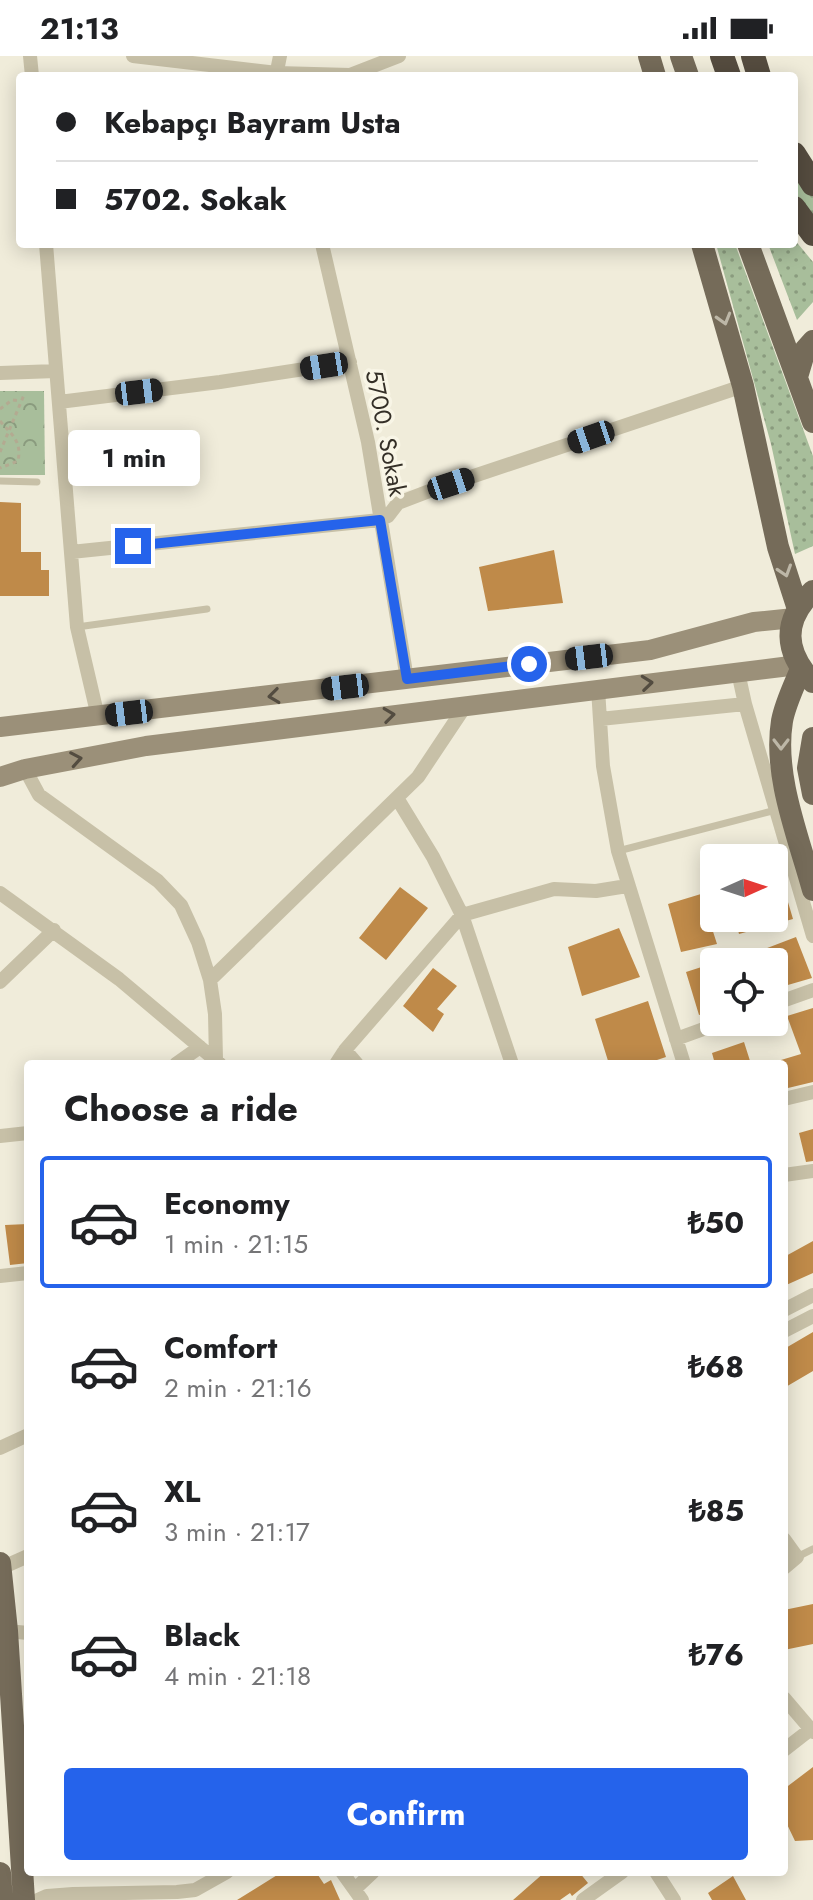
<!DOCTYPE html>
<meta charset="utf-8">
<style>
body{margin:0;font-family:Jost,sans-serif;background:#f6f6f6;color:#202124;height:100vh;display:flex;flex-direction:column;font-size:30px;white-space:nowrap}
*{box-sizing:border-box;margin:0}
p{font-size:26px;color:#757577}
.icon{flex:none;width:44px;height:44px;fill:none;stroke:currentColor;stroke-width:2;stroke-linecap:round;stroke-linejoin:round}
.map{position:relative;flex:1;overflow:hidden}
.sheet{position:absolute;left:24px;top:1004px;width:764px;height:816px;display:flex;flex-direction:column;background:#fff;border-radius:8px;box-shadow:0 4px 20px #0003}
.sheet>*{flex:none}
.banner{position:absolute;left:16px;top:16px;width:782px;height:176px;border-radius:8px;box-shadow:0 4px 20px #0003;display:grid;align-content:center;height:176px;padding:0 40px;background:#fff}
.needle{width:52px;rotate:87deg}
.tools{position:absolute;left:700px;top:788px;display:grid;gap:16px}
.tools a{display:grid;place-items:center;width:88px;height:88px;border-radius:8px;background:#fff;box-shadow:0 4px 20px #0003;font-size:40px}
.end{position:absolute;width:36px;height:36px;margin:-18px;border:10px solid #2563eb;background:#fff;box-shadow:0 0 0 4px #fff}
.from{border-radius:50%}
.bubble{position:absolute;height:56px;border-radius:8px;background:#fff;box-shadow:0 4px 20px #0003;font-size:26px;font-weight:700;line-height:56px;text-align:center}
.car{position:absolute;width:24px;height:48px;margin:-24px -12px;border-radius:10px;box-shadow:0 0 6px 2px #0007;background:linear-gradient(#222 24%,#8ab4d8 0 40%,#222 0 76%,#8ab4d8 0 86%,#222 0)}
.banner b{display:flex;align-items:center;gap:28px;height:76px;font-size:30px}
.banner b+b{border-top:2px solid #e0e0e0}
.banner i{width:20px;height:20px;background:#202124}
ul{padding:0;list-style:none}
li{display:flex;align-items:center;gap:24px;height:132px;margin:0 16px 12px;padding:0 24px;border:4px solid transparent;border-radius:8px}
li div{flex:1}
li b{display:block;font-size:30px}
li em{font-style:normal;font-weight:700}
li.selected{border-color:#2563eb}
li>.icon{width:72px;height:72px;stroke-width:1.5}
h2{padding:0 40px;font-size:36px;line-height:96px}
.action{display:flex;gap:16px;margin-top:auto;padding:16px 40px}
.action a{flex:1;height:92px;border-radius:8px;background:#2563eb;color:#fff;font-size:32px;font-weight:700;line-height:92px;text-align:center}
.status{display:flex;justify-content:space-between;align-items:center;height:56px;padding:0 40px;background:#fff;direction:ltr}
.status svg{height:22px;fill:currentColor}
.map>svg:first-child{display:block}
.grass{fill:url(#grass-dots)}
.park{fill:url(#park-crowns)}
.building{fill:#bf8a49}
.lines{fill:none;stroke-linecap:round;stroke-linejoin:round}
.path{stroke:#b3aa91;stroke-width:3;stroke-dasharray:4 4;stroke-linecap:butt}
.lane{stroke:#c7c0a7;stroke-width:7}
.street{stroke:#c7c0a7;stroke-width:14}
.secondary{stroke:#9b9079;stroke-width:20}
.primary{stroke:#756b59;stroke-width:22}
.highway{stroke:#554c3f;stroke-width:24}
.oneway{stroke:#bdb7a7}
.oneway2{stroke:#534c40}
.route{stroke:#2563eb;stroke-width:10}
.labels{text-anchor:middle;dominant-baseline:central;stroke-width:7;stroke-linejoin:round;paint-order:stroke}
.street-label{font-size:24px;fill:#342f27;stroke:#f8f5e6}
</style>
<div class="status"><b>21:13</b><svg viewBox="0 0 49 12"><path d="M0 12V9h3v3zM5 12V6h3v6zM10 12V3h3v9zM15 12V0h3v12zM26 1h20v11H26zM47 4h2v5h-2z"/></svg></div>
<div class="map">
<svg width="813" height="1844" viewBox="0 0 813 1844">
<defs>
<pattern id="grass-dots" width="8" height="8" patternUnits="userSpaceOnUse" patternTransform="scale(2)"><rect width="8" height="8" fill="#a8be9b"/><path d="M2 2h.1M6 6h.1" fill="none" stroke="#8a9b7e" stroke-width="1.8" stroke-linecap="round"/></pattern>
<pattern id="park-crowns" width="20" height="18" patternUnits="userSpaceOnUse" patternTransform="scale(2)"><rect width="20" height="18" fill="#a8be9b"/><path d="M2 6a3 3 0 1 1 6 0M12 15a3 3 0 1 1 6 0" fill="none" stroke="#8a9b7e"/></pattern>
</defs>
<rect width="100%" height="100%" fill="#f0ecda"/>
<!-- grass -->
<path class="grass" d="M794,108L813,139V172L794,147Z
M794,183L813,206V246L797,264L768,188H794Z
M716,188H735L813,400V490L795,498L771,388Z"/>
<!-- park -->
<path class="park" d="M0,335H44L45,419H0Z"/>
<!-- building -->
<path class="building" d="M0,446L21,447V496H41V514H49V540H0Z
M554,494L563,547L488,555L479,511Z
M777,809L793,863L739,878L735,862H774V810Z
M400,831L428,852L386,904L359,882Z
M701,838L717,888L681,896L668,848Z
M619,872L640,921L582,940L568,891Z
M796,881L812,922L774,933V906H730Z
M714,907V955L699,959L686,916Z
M433,912L457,930L437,953L444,958L433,976L403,950Z
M648,945L666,1001L645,1008H609L595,963Z
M813,952V1026L788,1032L781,1004L801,998L787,960Z
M744,986L751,1008H715L712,997Z
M813,1073V1105L806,1106L799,1077Z
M28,1168V1207L10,1209L5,1169Z
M813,1185V1217L784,1230V1201Z
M813,1276V1315L784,1332V1293Z
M813,1548V1588L784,1594V1554Z
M813,1711V1784L795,1785L784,1762V1733Z
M282,1816H316L324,1828L331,1824L340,1844H237Z
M545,1816H579L588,1827L572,1840L570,1837L560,1844H513Z
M733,1820L746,1844H712L708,1837Z"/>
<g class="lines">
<!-- path -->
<path class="path" d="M0,353L12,344L21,345
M0,365C12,379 22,385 18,405L0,412
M0,396L24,339"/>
<!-- lane -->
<path class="lane" d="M0,425L37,426
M77,571L207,553
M618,795L776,754
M797,1501L813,1493"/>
<!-- street -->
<path class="street" d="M30,0L32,20
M133,0L277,17L350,19L399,0
M276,20L280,0
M46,188L77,571L98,661
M322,188L368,386L407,623
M0,317L56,315
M59,346L220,326L350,306
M71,496L380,464L388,460L398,447L432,434L743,330
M738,616L745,648L813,880
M598,633L603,710L618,795L684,1008
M600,663L745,648
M25,713L39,739L158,825L181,849L198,886L210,924
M397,742L433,801L462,859L512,1008
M0,837L119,923L220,1008
M0,926L54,874
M774,948L813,934
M676,983L723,966
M345,994L357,1008
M216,1004L215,958L210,924L418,721L466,649
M176,1008L200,991
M336,1008L345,994L462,859L554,833L596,835L627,830
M784,1043L813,1036
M0,1080L28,1077
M784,1119L813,1115
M0,1220L28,1217
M784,1254L813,1239
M784,1275L813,1260
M0,1392L28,1379
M784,1483L797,1501L784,1512
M1,1512L28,1500
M7,1575L28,1577
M784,1642L813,1676
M784,1694L811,1673
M342,1816L362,1844
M656,1816L674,1844
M356,1832L373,1816
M38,1844L47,1840L73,1838L177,1836L195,1834L227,1816
M583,1844L622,1816"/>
<!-- secondary -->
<path class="secondary" d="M0,671L650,594L754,566L794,562
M0,721L25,713L146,690L798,609"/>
<!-- primary -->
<path class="primary" d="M649,0L655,20
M681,0L688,20
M702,188L743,330L778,491L798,553
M748,188L813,366
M797,321L805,294L813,285
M813,535C782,565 784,596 813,626
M801,613C794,630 785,648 782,665C773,720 799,782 813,834
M813,682L808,712L813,738
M0,1507L7,1575L24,1844
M0,1817L2,1844"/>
<!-- highway -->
<path class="highway" d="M722,0L729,20
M753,0L759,20
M794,98L813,128
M794,152L813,178"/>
</g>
<!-- one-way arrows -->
<defs><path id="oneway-chevron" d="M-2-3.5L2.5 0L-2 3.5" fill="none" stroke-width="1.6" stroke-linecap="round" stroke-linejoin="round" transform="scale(2)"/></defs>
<g class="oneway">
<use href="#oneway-chevron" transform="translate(724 263) rotate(74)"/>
<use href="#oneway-chevron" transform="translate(785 515) rotate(72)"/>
<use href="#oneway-chevron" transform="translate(781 688) rotate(90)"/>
</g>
<g class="oneway2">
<use href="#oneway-chevron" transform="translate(647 627) rotate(-6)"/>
<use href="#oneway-chevron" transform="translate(274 640) rotate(173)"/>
<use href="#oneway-chevron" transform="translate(389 659) rotate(-7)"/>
<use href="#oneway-chevron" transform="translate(76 703) rotate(-10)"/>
</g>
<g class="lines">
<!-- route -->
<path class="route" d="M133,490L380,464L407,623L529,608"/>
</g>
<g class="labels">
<!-- street labels -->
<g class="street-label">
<text transform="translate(386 377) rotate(79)">5700. Sokak</text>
</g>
</g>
</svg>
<div class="tools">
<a><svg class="needle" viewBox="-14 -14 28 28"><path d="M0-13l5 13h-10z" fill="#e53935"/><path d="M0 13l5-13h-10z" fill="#757577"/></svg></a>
<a><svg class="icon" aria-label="locate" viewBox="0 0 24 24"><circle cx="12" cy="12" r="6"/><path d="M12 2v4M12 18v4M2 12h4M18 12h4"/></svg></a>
</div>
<i class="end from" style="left:529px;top:608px"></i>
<i class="end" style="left:133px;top:490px"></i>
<div class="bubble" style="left:68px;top:374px;width:132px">1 min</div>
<i class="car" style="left:324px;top:310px;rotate:261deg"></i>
<i class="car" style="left:139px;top:336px;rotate:83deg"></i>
<i class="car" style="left:591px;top:381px;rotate:251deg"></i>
<i class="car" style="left:451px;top:428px;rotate:72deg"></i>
<i class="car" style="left:589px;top:601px;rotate:263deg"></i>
<i class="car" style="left:345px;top:631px;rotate:263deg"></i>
<i class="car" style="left:129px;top:657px;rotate:263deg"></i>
<div class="banner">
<b><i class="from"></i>Kebapçı Bayram Usta</b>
<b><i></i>5702. Sokak</b>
</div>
<section class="sheet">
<h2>Choose a ride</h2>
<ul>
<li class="selected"><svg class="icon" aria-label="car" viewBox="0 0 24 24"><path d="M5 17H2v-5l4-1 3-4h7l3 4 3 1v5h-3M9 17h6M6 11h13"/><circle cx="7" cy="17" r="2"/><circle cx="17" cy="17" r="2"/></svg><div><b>Economy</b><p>1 min · 21:15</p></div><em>₺50</em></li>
<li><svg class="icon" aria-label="car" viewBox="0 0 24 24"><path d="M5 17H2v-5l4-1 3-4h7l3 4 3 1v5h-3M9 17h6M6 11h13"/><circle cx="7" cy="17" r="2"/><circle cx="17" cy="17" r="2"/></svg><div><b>Comfort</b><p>2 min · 21:16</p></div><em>₺68</em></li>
<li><svg class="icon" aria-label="car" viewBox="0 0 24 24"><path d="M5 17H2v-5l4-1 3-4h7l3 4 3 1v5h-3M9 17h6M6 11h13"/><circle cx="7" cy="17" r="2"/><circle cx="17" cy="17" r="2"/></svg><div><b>XL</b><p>3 min · 21:17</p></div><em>₺85</em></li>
<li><svg class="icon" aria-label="car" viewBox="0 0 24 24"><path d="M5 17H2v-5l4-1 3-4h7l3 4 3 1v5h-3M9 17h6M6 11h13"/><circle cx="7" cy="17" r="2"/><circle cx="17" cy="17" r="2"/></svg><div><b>Black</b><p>4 min · 21:18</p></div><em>₺76</em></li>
</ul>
<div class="action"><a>Confirm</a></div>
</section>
</div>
